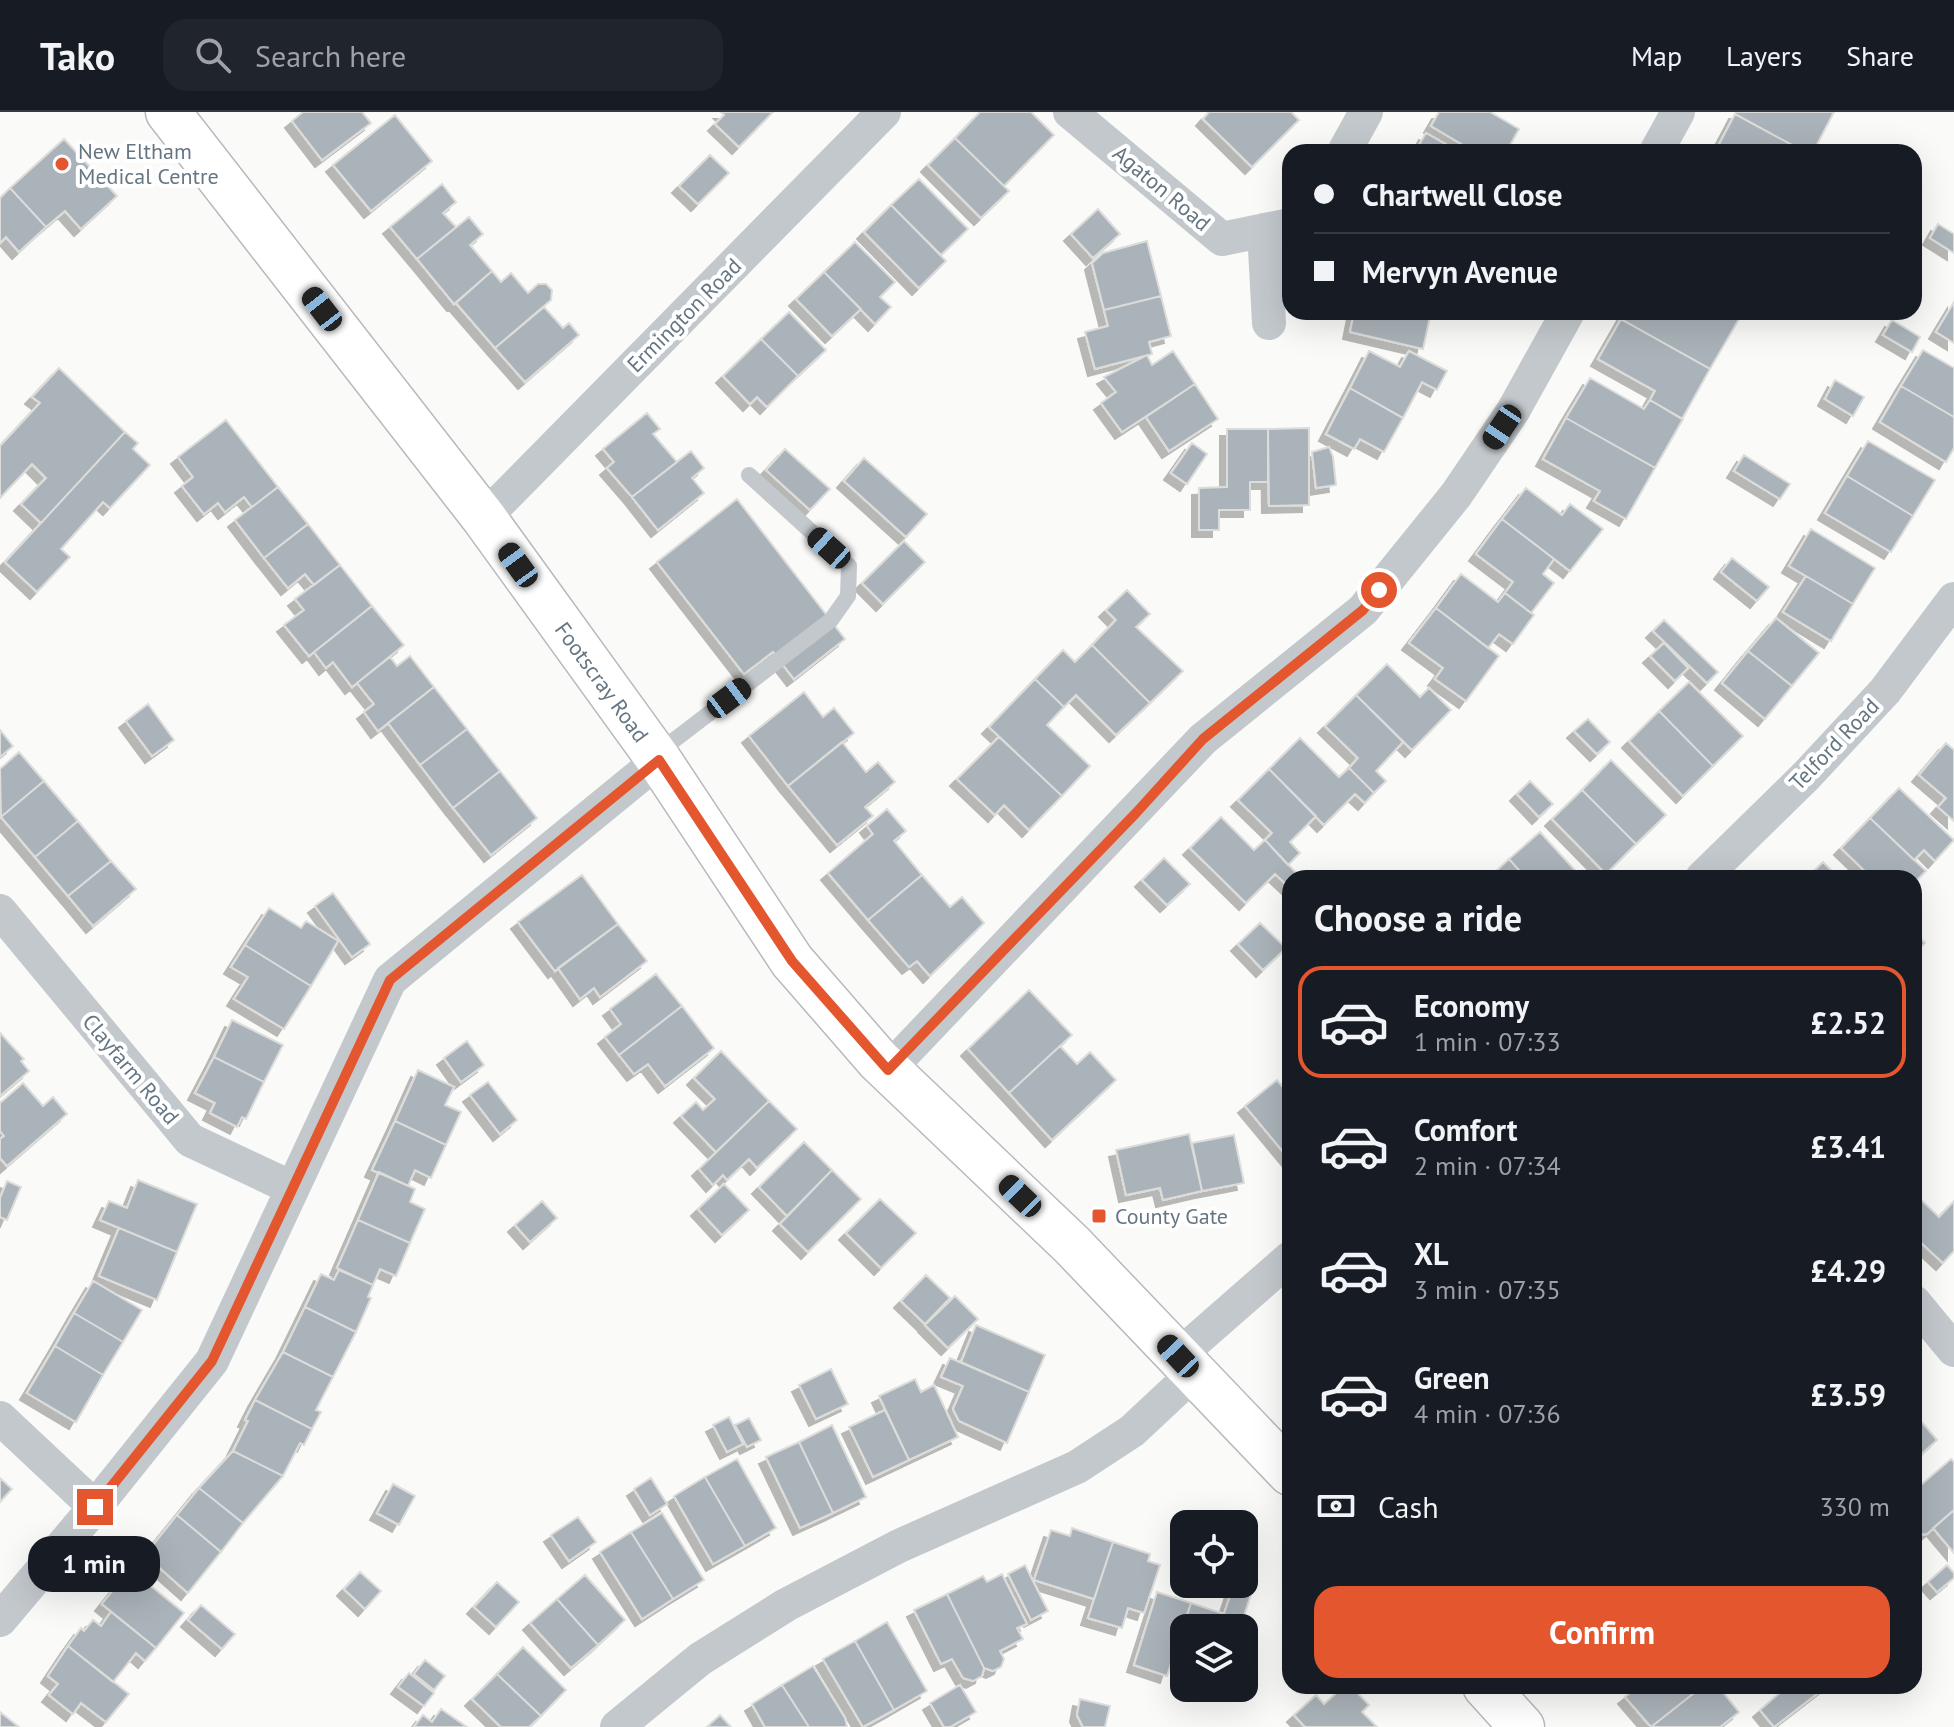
<!DOCTYPE html>
<meta charset="utf-8">
<style>
body{margin:0;font-family:"PT Sans",sans-serif;background:#20242c;color:#f1f3f6;height:100vh;display:flex;flex-direction:column;font-size:30px;white-space:nowrap}
*{box-sizing:border-box;margin:0}
p{font-size:26px;color:#9ea1a6}
.icon{flex:none;width:44px;height:44px;fill:none;stroke:currentColor;stroke-width:2;stroke-linecap:round;stroke-linejoin:round}
.map{position:relative;flex:1;overflow:hidden}
.panel{position:absolute;left:1282px;top:758px;width:640px;height:824px;display:flex;flex-direction:column;background:#171b24;border-radius:24px;box-shadow:0 8px 32px #0002}
.panel>*{flex:none}
.top-card{position:absolute;left:1282px;top:32px;width:640px;height:176px;border-radius:24px;box-shadow:0 8px 32px #0002;display:grid;align-content:center;height:176px;padding:0 32px;background:#171b24}
.controls{position:absolute;left:1170px;top:1398px;display:grid;gap:16px}
.controls a{display:grid;place-items:center;width:88px;height:88px;border-radius:16px;background:#171b24;box-shadow:0 8px 32px #0002;font-size:40px}
.end{position:absolute;width:36px;height:36px;margin:-18px;border:10px solid #e4572e;background:#fff;box-shadow:0 0 0 4px #fff}
.from{border-radius:50%}
.bubble{position:absolute;height:56px;border-radius:24px;background:#171b24;box-shadow:0 8px 32px #0002;font-size:26px;font-weight:700;line-height:56px;text-align:center}
.car{position:absolute;width:24px;height:48px;margin:-24px -12px;border-radius:10px;box-shadow:0 0 6px 2px #0007;background:linear-gradient(#222 24%,#8ab4d8 0 40%,#222 0 76%,#8ab4d8 0 86%,#222 0)}
.top-card b{display:flex;align-items:center;gap:28px;height:76px;font-size:30px}
.top-card b+b{border-top:2px solid #363941}
.top-card i{width:20px;height:20px;background:#f1f3f6}
ul{padding:0;list-style:none}
li{display:flex;align-items:center;gap:24px;height:112px;margin:0 16px 12px;padding:0 16px;border:4px solid transparent;border-radius:24px}
li div{flex:1}
li b{display:block;font-size:30px}
li em{font-style:normal;font-weight:700}
li.selected{border-color:#e4572e}
li>.icon{width:72px;height:72px;stroke-width:1.5}
h2{padding:0 32px;font-size:36px;line-height:96px}
.pay{display:flex;align-items:center;gap:20px;height:88px;padding:0 32px;font-size:30px}
.pay p{margin-inline-start:auto}
.primary-button{display:flex;gap:16px;margin-top:auto;padding:16px 32px}
.primary-button a{flex:1;height:92px;border-radius:24px;background:#e4572e;color:#fff;font-size:32px;font-weight:700;line-height:92px;text-align:center}
header{display:flex;align-items:center;gap:48px;box-sizing:border-box;height:112px;padding:0 40px;background:#171b24;border-bottom:2px solid #363941}
header strong{font-size:38px}
nav{display:flex;gap:44px;margin-inline-start:auto;font-size:28px}
.search{width:560px;height:72px;background:#20242c;display:flex;align-items:center;gap:20px;box-sizing:border-box;padding:0 28px;border-radius:24px;color:#9ea1a6;font-size:30px}
.map>svg:first-child{display:block}
.building{fill:#aab3b9;stroke:#dcdcda;stroke-width:2;filter:url(#shadow)}
.lines{fill:none;stroke-linecap:round;stroke-linejoin:round}
.primary-casing{stroke:#b5babe;stroke-width:47}
.service{stroke:#c3c8cc;stroke-width:16}
.minor{stroke:#c3c8cc;stroke-width:34}
.primary{stroke:#fff;stroke-width:44}
.route{stroke:#e4572e;stroke-width:10}
.poi-dot{fill:#e4572e;stroke:#fff;stroke-width:3}
.labels{text-anchor:middle;dominant-baseline:central;stroke-width:8;stroke-linejoin:round;paint-order:stroke}
.poi-label{font-size:22px;fill:#657683;stroke:#fff;text-anchor:start}
.street-label{font-size:22px;fill:#657683;stroke:#fff}
</style>
<header>
<strong>Tako</strong>
<div class="search"><svg class="icon" aria-label="search" viewBox="0 0 24 24"><circle cx="10" cy="10" r="6"/><path d="M15 15l6 6"/></svg>Search here</div>
<nav><a>Map</a><a>Layers</a><a>Share</a></nav>
</header>
<div class="map">
<svg width="1954" height="1615" viewBox="0 0 1954 1615">
<defs>
<filter id="shadow"><feDropShadow dx="-7" dy="7" stdDeviation="0" flood-color="#0004"/></filter>
</defs>
<rect width="100%" height="100%" fill="#fafaf8"/>
<!-- building -->
<path class="building" d="M303,0H362L371,11L322,48L292,9Z
M721,0H773L739,35L715,12L724,3Z
M980,0H1031L1054,23L1004,74L955,26Z
M1209,0H1291L1299,8L1252,55L1203,7Z
M1439,0H1490L1519,17L1506,40H1475L1431,14Z
M1736,0H1834L1813,40H1805L1735,2Z
M1735,2L1805,40H1720L1716,38Z
M395,3L432,49L371,99L333,53Z
M1426,21L1459,40H1415Z
M955,26L1009,79L981,106L928,53Z
M64,27L117,84L81,117L65,99L46,115L10,76Z
M710,43L729,61L698,92L679,74Z
M919,67L968,117L941,143L891,93Z
M442,72L456,90L443,101L456,115L417,147L390,115Z
M10,76L46,115L19,140L6,125L0,131V86Z
M891,93L946,149L919,176L864,120Z
M1098,97L1120,122L1093,146L1071,122Z
M469,105L483,122L470,133L492,159L454,192L417,147Z
M1938,112L1954,122V141L1930,126Z
M1147,129L1161,184L1104,198L1092,151L1103,141Z
M855,130L895,170L880,185L891,195L875,212L824,160Z
M492,159L501,170L511,161L528,181L538,172H546L552,178L551,188L495,236L456,191Z
M824,160L861,197L832,224L796,187Z
M1161,184L1171,224L1149,230L1152,242L1095,257L1085,220L1108,214L1104,198Z
M1954,190V231L1936,220Z
M544,195L563,216L569,211L579,223L525,270L495,236Z
M789,200L826,238L798,264L761,227Z
M1354,200H1431L1423,237L1350,220Z
M1625,200H1727L1739,207L1710,257L1621,207Z
M1621,207L1710,257L1682,307L1650,288L1655,279L1598,247Z
M1892,208L1920,225L1912,240L1883,223Z
M761,227L798,264L767,295L757,285L750,292L723,264Z
M1923,238L1954,256V305L1901,274Z
M1173,239L1195,272L1122,320L1101,291L1116,280L1104,265L1147,243L1152,253Z
M1369,239L1400,255L1409,239L1447,259L1437,278L1422,270L1403,306L1350,276Z
M59,256L125,320L41,411L21,392L46,366L32,352L0,386V334L40,291L32,285Z
M1590,266L1644,297L1650,288L1683,307L1655,356L1566,306Z
M1835,268L1864,285L1853,304L1825,287Z
M1195,272L1218,307L1169,339L1146,305Z
M1901,274L1954,305V336L1946,350L1880,310Z
M1350,276L1403,306L1384,340L1360,327L1354,337L1326,322Z
M647,301L660,317L653,322L677,350L632,385L607,356L614,350L603,337Z
M1566,306L1655,356L1626,407L1594,389L1600,379L1543,347Z
M226,308L278,375L252,395L244,385L225,400L218,391L204,402L182,374L193,365L178,345Z
M1309,316V393L1269,394L1268,317Z
M1227,317H1268V370H1250V398H1219V418H1199V376L1227,375Z
M125,320L138,331L133,337L150,353L110,396L103,390L61,437L70,445L37,480L5,450Z
M1868,329L1935,368L1913,404L1847,364Z
M1192,331L1207,342L1187,372L1171,361Z
M1329,335L1333,345L1336,373L1316,376L1312,340Z
M785,337L830,377L810,398L766,358Z
M691,339L704,356L692,366L704,381L658,418L632,385Z
M1744,343L1790,372L1780,387L1734,359Z
M864,346L927,402L906,425L844,369Z
M1847,364L1913,404L1891,440L1825,401Z
M278,375L308,412L264,446L235,408Z
M1526,376L1562,403L1570,392L1603,417L1570,459L1502,407Z
M737,387L845,527L794,567L773,540L744,562L657,450Z
M1502,407L1554,447L1543,462L1554,471L1531,501L1505,481L1513,470L1476,442Z
M308,412L340,453L314,473L305,462L288,476L264,446Z
M1811,417L1875,456L1853,492L1789,454Z
M904,429L925,450L883,492L862,471Z
M1732,446L1769,475L1757,489L1721,460Z
M340,453L372,494L309,544L284,513L304,498L295,487Z
M1461,462L1498,490L1505,481L1534,503L1513,532L1499,522L1488,536L1436,496Z
M1806,464L1853,492L1831,529L1783,500Z
M1127,478L1150,502L1136,515L1183,559L1150,591L1092,533L1116,508L1106,498Z
M372,494L404,533L352,575L333,550L326,556L314,540Z
M1436,496L1499,544L1466,589L1435,567L1443,556L1409,531Z
M1776,506L1819,541L1792,574L1748,539Z
M1664,508L1718,560L1707,571L1653,519Z
M1664,531L1688,556L1675,569L1650,544Z
M1092,533L1150,591L1116,623L1076,583L1064,595L1035,567L1063,538L1075,550Z
M1748,539L1792,574L1765,607L1722,571Z
M410,544L434,575L378,619L364,600L374,592L357,571L390,545L397,554Z
M1387,552L1420,585L1429,576L1451,598L1412,638L1356,583Z
M1035,567L1064,595L1047,613L1090,654L1062,684L989,615Z
M1689,570L1743,624L1713,654L1659,599Z
M434,575L467,617L420,653L388,611Z
M804,580L823,605L834,596L854,621L788,674L749,624Z
M1356,583L1403,630L1376,659L1386,669L1374,681L1349,656L1358,646L1325,614Z
M148,592L174,628L152,644L126,609Z
M1659,599L1713,654L1683,684L1629,629Z
M1588,607L1610,630L1597,642L1574,619Z
M467,617L500,659L453,696L420,653Z
M0,618L13,634L0,645Z
M999,625L1062,684L1029,718L1004,693L995,703L957,667Z
M1300,626L1339,665L1349,656L1374,681L1365,691L1355,682L1324,713L1269,657Z
M842,630L866,660L878,650L895,670L865,695L873,704L837,733L788,674Z
M1946,631L1954,638V709L1938,695L1946,686L1919,663Z
M19,640L44,669L1,705L0,657Z
M1611,648L1666,703L1636,732L1582,678Z
M1269,657L1316,704L1290,730L1300,741L1288,753L1265,728L1272,721L1238,688Z
M500,659L537,706L491,743L453,696Z
M44,669L78,709L35,745L1,705Z
M1530,669L1553,692L1539,705L1517,682Z
M1899,676L1954,728L1935,749L1924,738L1914,748L1870,706Z
M1582,678L1636,732L1606,762L1552,707Z
M887,697L906,719L894,729L922,763L868,808L828,761L873,722L867,714Z
M1221,705L1254,738L1265,728L1301,766H1290V776L1275,762L1246,791L1190,736Z
M1870,706L1926,759L1914,771V766H1872L1841,736Z
M78,709L111,749L68,784L35,745Z
M1540,720L1582,766H1526L1509,747Z
M1164,746L1190,772L1167,793L1142,768Z
M1509,747L1526,766H1489Z
M111,749L136,777L93,814L68,784Z
M1823,750L1839,766H1807Z
M582,763L618,812L555,859L518,810Z
M922,763L950,795L962,785L984,811L930,864L917,849L909,855L868,808Z
M333,781L370,832L352,845L315,794Z
M269,796L301,816L306,809L338,829L311,874L245,833Z
M1260,811L1286,836L1263,858L1238,832Z
M618,812L647,849L600,885L594,876L580,887L558,856Z
M1914,820L1925,831L1914,842Z
M245,833L311,874L284,917L234,887L248,865L231,855Z
M656,862L682,894L619,943L605,925L621,912L610,897Z
M1029,878L1072,923L1009,981L968,937Z
M682,894L714,936L665,974L648,952L634,962L619,943Z
M232,908L283,933L264,970L214,945Z
M0,921L24,947L21,949L29,959L0,984Z
M467,929L484,953L461,970L444,946Z
M1060,934L1077,952L1090,940L1116,968L1052,1028L1009,981Z
M721,939L769,989L716,1040L681,1004L696,990L703,998L715,987L694,966Z
M214,945L264,970L246,1007L242,1005L237,1015L210,1001L215,991L195,981Z
M418,958L454,975L445,993L461,1000L446,1033L395,1009Z
M1277,968L1290,984V1048L1245,994Z
M488,970L517,1008L500,1022L470,983Z
M23,971L43,994L53,985L67,1002L7,1054L0,1046V1027L4,1024L0,1019V991Z
M769,989L797,1017L757,1056L749,1047L727,1068L723,1063L713,1073L699,1057Z
M395,1009L446,1033L431,1066L415,1058L408,1074L372,1058Z
M1189,1022L1202,1079L1163,1088L1160,1076L1126,1083L1116,1038Z
M1234,1023L1244,1071L1202,1079L1192,1031Z
M804,1030L832,1058L787,1104L759,1075Z
M832,1058L861,1087L808,1140L780,1112Z
M379,1060L415,1077L410,1090L425,1097L410,1131L358,1108Z
M138,1068L197,1092L177,1140L100,1108L109,1089L127,1096Z
M7,1069L21,1075L7,1108L0,1105V1086Z
M724,1072L749,1098L722,1123L698,1097Z
M1917,1084L1939,1105L1954,1089V1139L1943,1151L1914,1124V1087Z
M880,1087L916,1121L881,1156L846,1121Z
M542,1089L557,1106L530,1130L515,1113Z
M358,1108L410,1131L396,1164L380,1157L373,1173L337,1156Z
M119,1116L177,1140L157,1188L99,1164Z
M339,1158L373,1173L368,1185L371,1186L356,1220L305,1195L321,1162L334,1168Z
M926,1163L950,1186L925,1212L901,1189Z
M93,1169L142,1198L123,1230L74,1201Z
M955,1184L978,1207L948,1236L925,1213Z
M305,1195L356,1220L333,1265L283,1240Z
M74,1201L123,1230L103,1263L55,1234Z
M976,1213L1045,1243L1029,1280L961,1250Z
M55,1234L103,1263L76,1310L27,1281Z
M283,1240L333,1265L316,1298L321,1300L312,1317L255,1288Z
M950,1246L1029,1280L1007,1331L959,1309L953,1297L963,1274L941,1265Z
M831,1257L848,1292L816,1307L799,1273Z
M915,1267L921,1280L934,1273L958,1325L909,1348L879,1284Z
M255,1288L312,1317L304,1333L300,1331L283,1364L233,1339L248,1309L245,1308Z
M885,1298L909,1348L873,1365L849,1315Z
M1914,1301L1937,1328L1914,1349Z
M729,1305L743,1332L727,1340L713,1313Z
M749,1306L761,1328L747,1335L735,1313Z
M832,1313L866,1385L833,1401L799,1330Z
M799,1330L833,1401L800,1416L766,1345Z
M233,1339L283,1364L243,1411L199,1376Z
M737,1347L776,1416L745,1434L705,1365Z
M1951,1347L1954,1350V1398L1927,1422L1915,1423L1914,1399L1919,1395L1914,1389V1379Z
M705,1365L745,1434L713,1452L674,1384Z
M0,1366L12,1377L0,1390Z
M651,1366L667,1392L650,1403L634,1377Z
M393,1372L415,1384L399,1413L377,1401Z
M199,1376L243,1411L221,1440L177,1403Z
M1954,1398V1441L1933,1416Z
M662,1401L704,1468L673,1487L631,1420Z
M177,1403L221,1440L188,1481L145,1443Z
M578,1405L596,1430L569,1449L551,1423Z
M1072,1416L1113,1430L1094,1487L1034,1468L1051,1418L1070,1424Z
M631,1420L673,1487L642,1507L600,1440Z
M1113,1430L1150,1442L1148,1449L1160,1453L1144,1501L1128,1496L1122,1516L1088,1506Z
M1025,1453L1048,1499L1031,1508L1008,1462Z
M1947,1453L1954,1461V1466L1937,1480L1928,1470Z
M130,1457L184,1501L156,1536L102,1492Z
M360,1460L381,1479L365,1497L344,1477Z
M1002,1462L1027,1512L1017,1516L1023,1527L1000,1539L1004,1547L1001,1555L993,1559L984,1556L947,1482L983,1464L987,1470Z
M585,1463L625,1508L598,1533L557,1487Z
M497,1470L519,1490L496,1515L474,1495Z
M1234,1472L1253,1476L1240,1516H1184V1548L1173,1545L1191,1491L1224,1502Z
M1157,1480L1191,1491L1167,1564L1134,1553Z
M947,1482L984,1556L982,1564L973,1569L963,1566L952,1547L941,1552L914,1498Z
M557,1487L598,1533L571,1556L530,1511Z
M201,1493L235,1522L222,1537L188,1508Z
M111,1500L156,1536L145,1549L136,1541L113,1570L68,1534L81,1516L84,1519L93,1508L101,1514Z
M887,1510L927,1579L894,1598L855,1529Z
M855,1529L894,1598L863,1615L823,1547Z
M68,1534L129,1582L106,1610L81,1591L73,1602L49,1583L58,1572L48,1564Z
M523,1535L566,1578L541,1604L497,1562Z
M425,1548L445,1564L434,1578L414,1562Z
M813,1554L845,1606L847,1615H809L782,1573Z
M409,1561L434,1581L424,1594L398,1575Z
M497,1562L541,1604L529,1615H501L472,1587Z
M782,1573L809,1615H765L752,1592Z
M960,1573L976,1600L950,1615H944L930,1591Z
M1344,1574H1351L1369,1593L1362,1600L1377,1615H1305L1294,1603L1316,1583L1324,1592Z
M1639,1574H1703L1651,1615L1625,1585Z
M1703,1574H1718L1739,1600L1720,1615H1651Z
M1788,1574H1827L1774,1615L1760,1598Z
M1080,1587L1110,1594L1105,1615H1083L1077,1603Z
M441,1597L467,1615H414L423,1603L432,1610Z
M0,1600L19,1615H0Z
M720,1603L731,1615H707Z"/>
<g class="lines">
<!-- primary casing -->
<g class="primary-casing">
<path id="primary" d="M168,0L484,406L659,648L792,849L879,949L1072,1133L1290,1361
M1485,1574L1522,1615"/>
</g>
<!-- service -->
<path class="service" d="M656,642L831,508L848,484L849,454L749,363"/>
<!-- minor -->
<path class="minor" d="M1070,0L1222,127L1290,113
M1344,40L1366,0
M1656,40L1678,0
M1264,118L1269,211
M484,406L884,0
M1702,766L1807,663L1885,579L1954,487
M0,799L190,1028L292,1076
M888,958L1203,627L1363,498L1456,383L1513,299L1568,200
M1914,1190L1954,1238
M1178,1244L1290,1146
M0,1306L95,1395
M0,1508L95,1395L212,1249L390,868L659,648
M617,1615L700,1547L786,1493L899,1434L1077,1355L1132,1319L1194,1261"/>
<!-- primary -->
<use href="#primary" class="primary"/>
</g>
<g class="lines">
<!-- route -->
<path class="route" d="M95,1395L212,1249L390,868L659,648L792,849L888,958L1136,701L1203,627L1363,498L1379,478"/>
</g>
<!-- markers -->
<g class="poi-dot">
<circle cx="62" cy="52" r="8"/>
<rect x="1091" y="1096" width="16" height="16" rx="4"/>
</g>
<g class="labels">
<!-- poi labels -->
<g class="poi-label">
<text x="78" y="39">New Eltham<tspan x="78" dy="25">Medical Centre</tspan></text>
<text x="1115" y="1104">County Gate</text>
</g>
<!-- street labels -->
<g class="street-label">
<text transform="translate(1162 76) rotate(40)">Agaton Road</text>
<text transform="translate(684 203) rotate(-45)">Ermington Road</text>
<text transform="translate(602 570) rotate(54)">Footscray Road</text>
<text transform="translate(1834 632) rotate(-46)">Telford Road</text>
<text transform="translate(131 957) rotate(50)">Clayfarm Road</text>
</g>
</g>
</svg>
<div class="controls">
<a><svg class="icon" aria-label="locate" viewBox="0 0 24 24"><circle cx="12" cy="12" r="6"/><path d="M12 2v4M12 18v4M2 12h4M18 12h4"/></svg></a>
<a><svg class="icon" aria-label="layers" viewBox="0 0 24 24"><path d="M12 4l9 5-9 5-9-5zM3 14l9 5 9-5"/></svg></a>
</div>
<i class="end from" style="left:1379px;top:478px"></i>
<i class="end" style="left:95px;top:1395px"></i>
<div class="bubble" style="left:28px;top:1424px;width:132px">1 min</div>
<i class="car" style="left:322px;top:197px;rotate:322deg"></i>
<i class="car" style="left:1502px;top:315px;rotate:214deg"></i>
<i class="car" style="left:829px;top:436px;rotate:312deg"></i>
<i class="car" style="left:518px;top:453px;rotate:324deg"></i>
<i class="car" style="left:729px;top:586px;rotate:53deg"></i>
<i class="car" style="left:1020px;top:1084px;rotate:314deg"></i>
<i class="car" style="left:1178px;top:1244px;rotate:317deg"></i>
<div class="top-card">
<b><i class="from"></i>Chartwell Close</b>
<b><i></i>Mervyn Avenue</b>
</div>
<section class="panel">
<h2>Choose a ride</h2>
<ul>
<li class="selected"><svg class="icon" aria-label="car" viewBox="0 0 24 24"><path d="M5 17H2v-5l4-1 3-4h7l3 4 3 1v5h-3M9 17h6M6 11h13"/><circle cx="7" cy="17" r="2"/><circle cx="17" cy="17" r="2"/></svg><div><b>Economy</b><p>1 min · 07:33</p></div><em>£2.52</em></li>
<li><svg class="icon" aria-label="car" viewBox="0 0 24 24"><path d="M5 17H2v-5l4-1 3-4h7l3 4 3 1v5h-3M9 17h6M6 11h13"/><circle cx="7" cy="17" r="2"/><circle cx="17" cy="17" r="2"/></svg><div><b>Comfort</b><p>2 min · 07:34</p></div><em>£3.41</em></li>
<li><svg class="icon" aria-label="car" viewBox="0 0 24 24"><path d="M5 17H2v-5l4-1 3-4h7l3 4 3 1v5h-3M9 17h6M6 11h13"/><circle cx="7" cy="17" r="2"/><circle cx="17" cy="17" r="2"/></svg><div><b>XL</b><p>3 min · 07:35</p></div><em>£4.29</em></li>
<li><svg class="icon" aria-label="car" viewBox="0 0 24 24"><path d="M5 17H2v-5l4-1 3-4h7l3 4 3 1v5h-3M9 17h6M6 11h13"/><circle cx="7" cy="17" r="2"/><circle cx="17" cy="17" r="2"/></svg><div><b>Green</b><p>4 min · 07:36</p></div><em>£3.59</em></li>
</ul>
<div class="pay"><svg class="icon" aria-label="cash" viewBox="0 0 24 24"><path d="M3 7h18v10H3z"/><circle cx="12" cy="12" r="2"/></svg>Cash<p>330 m</p></div>
<div class="primary-button"><a>Confirm</a></div>
</section>
</div>
